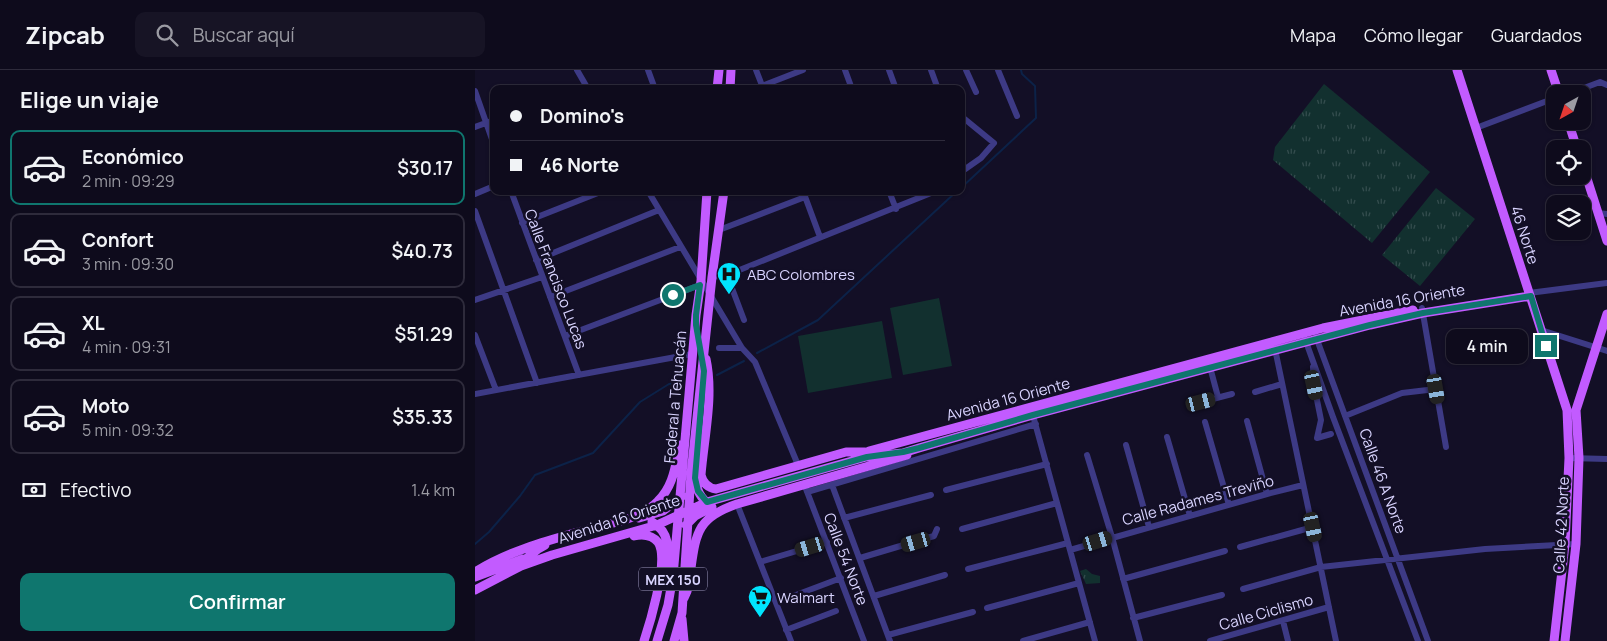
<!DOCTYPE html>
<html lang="es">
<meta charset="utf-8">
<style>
body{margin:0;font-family:Manrope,sans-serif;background:#171425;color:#f1f3f6;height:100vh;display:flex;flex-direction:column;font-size:19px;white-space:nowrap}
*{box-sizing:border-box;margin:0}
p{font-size:16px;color:#9b9ba3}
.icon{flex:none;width:28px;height:28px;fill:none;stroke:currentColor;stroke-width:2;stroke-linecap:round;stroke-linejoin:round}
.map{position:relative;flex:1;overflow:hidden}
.sheet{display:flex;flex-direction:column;background:#0e0b1c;width:475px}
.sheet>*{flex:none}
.top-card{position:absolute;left:15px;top:15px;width:475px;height:110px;border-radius:10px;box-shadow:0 1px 4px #0004,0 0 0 1px #2e2b3b;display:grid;align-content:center;height:110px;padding:0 20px;background:#0e0b1c}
.needle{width:32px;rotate:220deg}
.tools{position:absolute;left:1071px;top:15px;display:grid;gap:10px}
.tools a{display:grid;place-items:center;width:45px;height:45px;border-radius:10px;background:#0e0b1c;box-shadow:0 1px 4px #0004,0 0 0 1px #2e2b3b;font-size:25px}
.end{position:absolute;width:22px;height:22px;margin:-11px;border:6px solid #0f766e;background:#fff;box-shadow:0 0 0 2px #fff}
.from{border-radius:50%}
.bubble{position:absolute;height:35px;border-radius:10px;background:#0e0b1c;box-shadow:0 1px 4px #0004,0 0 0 1px #2e2b3b;font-size:16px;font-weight:600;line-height:35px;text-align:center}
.car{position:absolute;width:15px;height:30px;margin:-15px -8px;border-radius:6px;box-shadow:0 0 4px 1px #0007;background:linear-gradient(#222 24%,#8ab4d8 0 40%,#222 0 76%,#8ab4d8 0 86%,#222 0)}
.top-card b{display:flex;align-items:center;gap:18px;height:48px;font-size:19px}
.top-card b+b{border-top:1px solid #2e2b3b}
.top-card i{width:12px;height:12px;background:#f1f3f6}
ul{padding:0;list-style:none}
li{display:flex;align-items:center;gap:15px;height:75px;margin:0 10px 8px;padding:0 10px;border:2px solid #2e2b3b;border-radius:10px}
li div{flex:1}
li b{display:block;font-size:19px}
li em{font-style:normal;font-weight:600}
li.current{border-color:#0f766e}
li>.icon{width:45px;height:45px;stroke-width:1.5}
h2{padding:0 20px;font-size:22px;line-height:60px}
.pay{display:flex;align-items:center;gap:12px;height:55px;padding:0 20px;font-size:19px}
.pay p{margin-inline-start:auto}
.primary-button{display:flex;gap:10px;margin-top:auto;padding:10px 20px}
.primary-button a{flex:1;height:58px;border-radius:10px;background:#0f766e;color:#fff;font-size:20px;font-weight:600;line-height:58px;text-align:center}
header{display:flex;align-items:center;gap:30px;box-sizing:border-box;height:70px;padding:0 25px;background:#0e0b1c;border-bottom:1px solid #2e2b3b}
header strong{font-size:24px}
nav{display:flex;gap:28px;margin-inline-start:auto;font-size:18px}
.search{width:350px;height:45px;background:#171425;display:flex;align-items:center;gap:12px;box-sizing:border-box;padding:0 18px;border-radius:10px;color:#9b9ba3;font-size:19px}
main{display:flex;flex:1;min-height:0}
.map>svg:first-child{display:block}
.grass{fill:#12302f}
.park{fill:url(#park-tufts)}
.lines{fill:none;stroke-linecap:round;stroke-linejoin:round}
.stream{stroke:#0c2248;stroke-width:2}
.minor{stroke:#3d3a85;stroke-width:6}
.major{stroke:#c25bff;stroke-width:9}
.route{stroke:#0f766e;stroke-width:6}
.labels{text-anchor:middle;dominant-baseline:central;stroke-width:5;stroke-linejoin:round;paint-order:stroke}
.shield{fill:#130f26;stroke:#9e99be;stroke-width:1}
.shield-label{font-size:14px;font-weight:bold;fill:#d9d4ff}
.street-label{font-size:15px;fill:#d9d4ff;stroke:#130f26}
.poi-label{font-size:15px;fill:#d9d4ff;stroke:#130f26;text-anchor:start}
</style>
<header>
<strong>Zipcab</strong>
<div class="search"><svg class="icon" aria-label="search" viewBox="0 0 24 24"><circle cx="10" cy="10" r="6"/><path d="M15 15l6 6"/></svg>Buscar aquí</div>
<nav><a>Mapa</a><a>Cómo llegar</a><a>Guardados</a></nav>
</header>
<main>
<section class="sheet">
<h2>Elige un viaje</h2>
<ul>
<li class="current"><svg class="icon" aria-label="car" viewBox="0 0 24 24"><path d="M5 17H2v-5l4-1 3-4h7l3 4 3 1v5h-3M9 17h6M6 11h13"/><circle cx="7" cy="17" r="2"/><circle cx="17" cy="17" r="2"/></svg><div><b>Económico</b><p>2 min · 09:29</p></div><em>$30.17</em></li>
<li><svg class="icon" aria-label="car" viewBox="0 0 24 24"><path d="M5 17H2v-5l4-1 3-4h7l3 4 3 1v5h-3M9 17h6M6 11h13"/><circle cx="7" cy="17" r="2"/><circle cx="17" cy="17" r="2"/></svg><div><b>Confort</b><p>3 min · 09:30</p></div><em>$40.73</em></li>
<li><svg class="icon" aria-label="car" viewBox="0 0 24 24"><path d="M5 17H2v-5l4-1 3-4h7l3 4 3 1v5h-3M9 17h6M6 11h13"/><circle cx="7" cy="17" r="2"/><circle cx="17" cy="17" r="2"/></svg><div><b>XL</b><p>4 min · 09:31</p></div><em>$51.29</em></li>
<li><svg class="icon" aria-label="car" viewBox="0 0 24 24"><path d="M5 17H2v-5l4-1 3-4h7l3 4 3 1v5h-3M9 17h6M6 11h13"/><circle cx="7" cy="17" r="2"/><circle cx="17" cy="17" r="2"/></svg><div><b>Moto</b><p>5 min · 09:32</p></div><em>$35.33</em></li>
</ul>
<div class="pay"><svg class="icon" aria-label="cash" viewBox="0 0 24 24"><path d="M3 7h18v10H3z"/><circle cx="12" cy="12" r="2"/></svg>Efectivo<p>1.4 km</p></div>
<div class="primary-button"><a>Confirmar</a></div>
</section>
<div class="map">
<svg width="1132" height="571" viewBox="0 0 1132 571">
<defs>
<pattern id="park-tufts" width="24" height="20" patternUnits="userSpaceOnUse" patternTransform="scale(1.25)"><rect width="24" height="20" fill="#12302f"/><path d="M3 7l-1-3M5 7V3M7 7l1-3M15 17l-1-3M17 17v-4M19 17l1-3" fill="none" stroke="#344d4e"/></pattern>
</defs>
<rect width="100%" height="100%" fill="#130f26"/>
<!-- grass -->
<path class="grass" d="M464,228L477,296L428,305L415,238Z
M407,251L417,308L333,323L323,266Z"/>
<!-- park -->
<path class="park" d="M849,14L955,102L897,173L798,90L800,77Z
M961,118L1000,149L945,216L907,185Z
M611,499L617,504L625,506V513L611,514L605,501Z"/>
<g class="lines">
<!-- stream -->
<path class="stream" d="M486,118L561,48L560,16L547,4L546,0
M282,283L343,250L482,121
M242,305L269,291
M0,474L14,462L45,426L60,405L118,383L165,332L194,314L206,311"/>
<!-- minor -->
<path class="minor" d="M102,0L113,19
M173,0L180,19
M281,0L288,18
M370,0L377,19
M414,0L421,19
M456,0L463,19
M491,0L501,22
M523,0L542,46
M103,19L111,16
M279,19L328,0
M0,21L19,75
M1093,24L1125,12L1132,15
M486,46L519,73L506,88L486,102
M0,57L19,50
M1001,58L1080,28
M36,121L104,305
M173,121L267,278L280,292L323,395
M328,121L345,167
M414,121L421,139
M0,124L19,116
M0,141L62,313
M1123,143L1132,144
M47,153L128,121
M244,160L330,127
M61,190L184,140
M252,205L269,250
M237,207L252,205L461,121
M1054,223L1132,213
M75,227L205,177
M0,230L67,207
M947,238L971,377
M1066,260L1132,281
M0,265L21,320
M90,266L225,215
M841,267L953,571
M830,269L858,347L943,571
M244,278H267
M800,279L861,571
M735,297L743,327
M838,297L839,315L846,350L842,368L856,364
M780,322L807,314
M0,324L217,284
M726,332L757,324
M557,342L620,571
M870,346L927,323L961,319
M772,351L792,424
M730,352L754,435
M692,367L715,446
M651,375L674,457
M612,385L637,467L665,571
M1094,388L1132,389
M357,415L415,571
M331,419L389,571
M471,420L572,394
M332,422L561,354
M262,434L316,571
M369,448L456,425
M487,459L582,433
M765,477L838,457
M595,480L792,424L828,415
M385,488L459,466L462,459
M285,492L352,472
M493,499L593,473
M648,509L750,481
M768,519L846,497L1010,479L1101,474
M399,526L470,505
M313,528L366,508
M512,538L604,513
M658,548L747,525
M808,551L813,571
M311,560L361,541
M413,565L498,542
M548,571L615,552
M735,571L854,537"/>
<!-- major -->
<path class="major" d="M982,0L1092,340L1094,388L1090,474L1079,571
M1076,0L1084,24
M242,19L244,0
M255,19L256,0
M1093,51L1102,79
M1108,96L1132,171
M231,289C239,326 229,367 226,405C228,413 233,418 241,419L371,382H390
M394,381L848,258L938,240
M221,402C220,416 223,428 236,435
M164,448L188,441L207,426
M177,452C195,462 194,479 191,497
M211,455L220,446L237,437
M159,466C171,463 184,467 186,480C190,501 176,550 169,571
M46,493L63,479L70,475
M0,502C35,480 75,470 114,459C137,453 166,449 183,431C199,415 200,396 205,375
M0,507L48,489
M0,520L46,496L77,485L182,455L232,432L391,387L428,383L444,378L558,345L895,255L948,243L1055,226
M209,528C214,519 215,509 216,498C221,461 224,447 262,434L432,385
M207,549L209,571
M182,571L193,535L198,506L221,245L226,211L232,121
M199,571L207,543L216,404L237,207L249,121
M1090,571L1101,474L1104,388L1101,340L1132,244"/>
</g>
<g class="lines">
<!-- route -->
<path class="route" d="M198,225L225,215L221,245V255L229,301L220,408L223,421L232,432L392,387L428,382L444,378L558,345L895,255L948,243L1056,226L1071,276"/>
</g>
<!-- icons -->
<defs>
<g id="hospital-pin" transform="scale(1.25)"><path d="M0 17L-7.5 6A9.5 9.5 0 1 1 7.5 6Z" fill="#00e5ff" stroke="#130f26"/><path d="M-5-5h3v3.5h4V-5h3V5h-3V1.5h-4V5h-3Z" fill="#111"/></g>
<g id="supermarket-pin" transform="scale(1.25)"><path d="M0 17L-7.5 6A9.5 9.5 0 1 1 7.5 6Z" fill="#00e5ff" stroke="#130f26"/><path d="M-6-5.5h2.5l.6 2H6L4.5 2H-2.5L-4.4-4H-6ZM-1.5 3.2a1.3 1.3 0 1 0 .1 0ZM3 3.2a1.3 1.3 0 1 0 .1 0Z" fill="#111"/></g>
</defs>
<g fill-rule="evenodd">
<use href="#hospital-pin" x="254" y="204"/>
<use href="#supermarket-pin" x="285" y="527"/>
</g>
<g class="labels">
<!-- shield labels -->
<rect class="shield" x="164" y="497.5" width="68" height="23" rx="4"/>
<g class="shield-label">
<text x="198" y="509">MEX 150</text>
</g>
<!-- street labels -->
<g class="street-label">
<text transform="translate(1050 165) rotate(72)">46 Norte</text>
<text transform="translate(81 209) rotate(69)">Calle Francisco Lucas</text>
<text transform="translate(927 230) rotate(-10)">Avenida 16 Oriente</text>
<text transform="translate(200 327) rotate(-85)">Federal a Tehuacán</text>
<text transform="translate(533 329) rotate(-15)">Avenida 16 Oriente</text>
<text transform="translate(908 411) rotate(70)">Calle 46 A Norte</text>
<text transform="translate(723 430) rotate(-15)">Calle Radames Treviño</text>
<text transform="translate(144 449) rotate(-18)">Avenida 16 Oriente</text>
<text transform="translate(1086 455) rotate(-87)">Calle 42 Norte</text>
<text transform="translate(371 489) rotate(69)">Calle 54 Norte</text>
<text transform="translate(791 542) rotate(-16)">Calle Ciclismo</text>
</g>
<!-- poi labels -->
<g class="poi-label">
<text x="272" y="204">ABC Colombres</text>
<text x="302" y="527">Walmart</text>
</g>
</g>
</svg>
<div class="tools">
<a><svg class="needle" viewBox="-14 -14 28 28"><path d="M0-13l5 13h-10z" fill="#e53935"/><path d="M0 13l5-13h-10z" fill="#9b9ba3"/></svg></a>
<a><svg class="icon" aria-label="locate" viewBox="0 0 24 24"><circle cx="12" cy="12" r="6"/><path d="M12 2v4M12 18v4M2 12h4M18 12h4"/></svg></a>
<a><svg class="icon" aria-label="layers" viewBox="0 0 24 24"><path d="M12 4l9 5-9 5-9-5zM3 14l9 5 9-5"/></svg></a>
</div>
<i class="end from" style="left:198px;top:225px"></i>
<i class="end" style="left:1071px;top:276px"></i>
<div class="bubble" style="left:971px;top:259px;width:82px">4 min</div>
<i class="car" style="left:839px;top:315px;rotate:168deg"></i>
<i class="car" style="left:961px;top:319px;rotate:170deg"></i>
<i class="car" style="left:726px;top:332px;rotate:76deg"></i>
<i class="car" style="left:838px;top:457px;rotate:168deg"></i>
<i class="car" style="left:623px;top:471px;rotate:73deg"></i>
<i class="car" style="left:441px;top:472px;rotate:254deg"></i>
<i class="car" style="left:335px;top:477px;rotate:253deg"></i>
<div class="top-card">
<b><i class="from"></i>Domino's</b>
<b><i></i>46 Norte</b>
</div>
</div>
</main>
